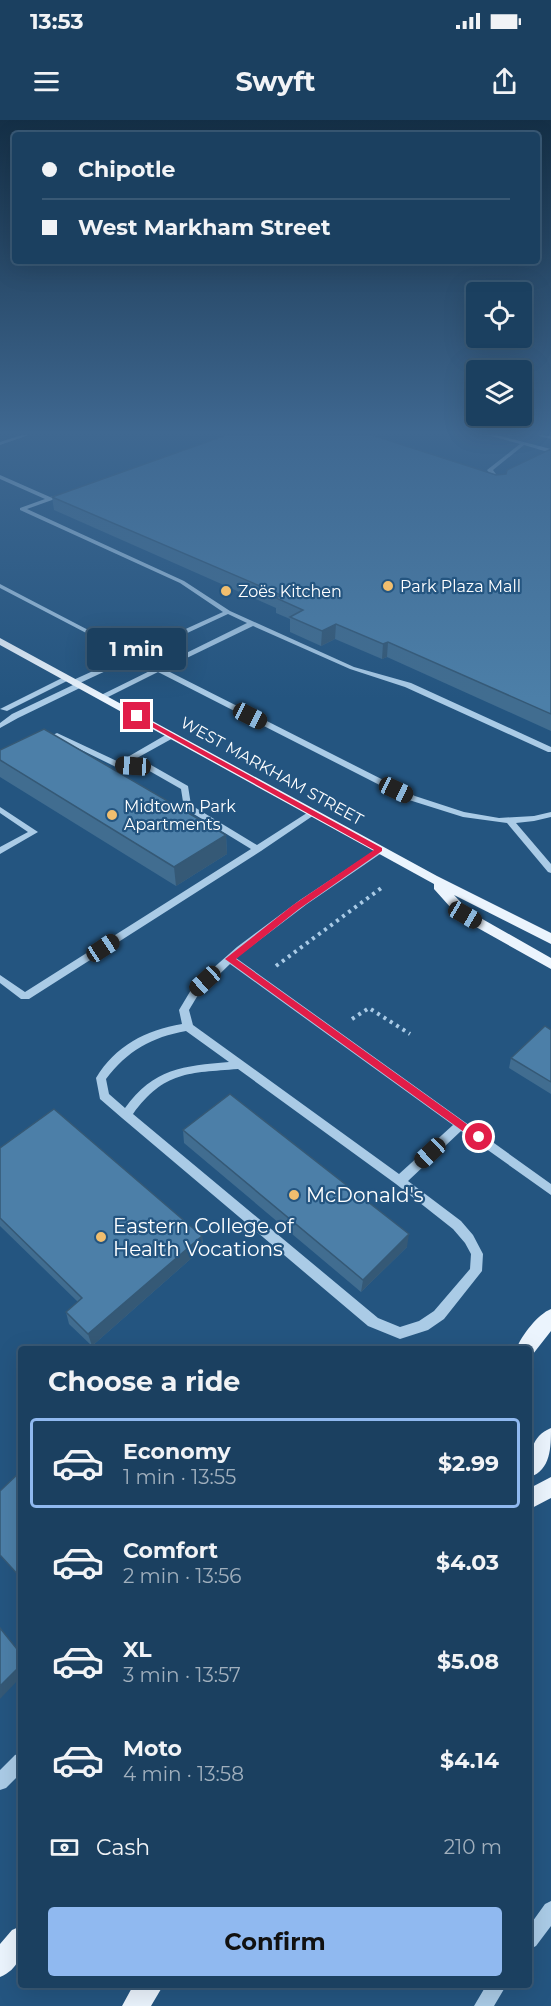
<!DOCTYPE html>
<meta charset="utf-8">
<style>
body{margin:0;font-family:Montserrat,sans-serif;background:#244766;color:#f1f3f6;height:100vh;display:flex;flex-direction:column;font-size:22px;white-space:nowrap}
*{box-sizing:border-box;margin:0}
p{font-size:20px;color:#a0afbd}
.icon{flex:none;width:33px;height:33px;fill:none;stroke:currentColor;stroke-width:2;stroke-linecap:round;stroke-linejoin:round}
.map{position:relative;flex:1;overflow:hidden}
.details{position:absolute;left:18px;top:1226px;width:514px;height:642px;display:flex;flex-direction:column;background:#1b4060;border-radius:6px;box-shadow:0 6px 24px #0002,0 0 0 2px #395975}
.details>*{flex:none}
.guide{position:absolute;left:12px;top:12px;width:528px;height:132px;border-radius:6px;box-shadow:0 6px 24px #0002,0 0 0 2px #395975;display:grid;align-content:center;height:132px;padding:0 30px;background:#1b4060}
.fabs{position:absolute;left:466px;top:162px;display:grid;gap:12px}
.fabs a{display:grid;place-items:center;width:66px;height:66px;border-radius:6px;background:#1b4060;box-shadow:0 6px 24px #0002,0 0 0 2px #395975;font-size:30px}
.end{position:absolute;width:27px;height:27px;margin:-14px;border:8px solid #e11d48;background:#fff;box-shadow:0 0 0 3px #fff}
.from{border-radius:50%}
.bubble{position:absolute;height:42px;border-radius:6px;background:#1b4060;box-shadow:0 6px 24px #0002,0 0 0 2px #395975;font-size:20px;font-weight:700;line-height:42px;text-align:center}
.car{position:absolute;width:18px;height:36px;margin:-18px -9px;border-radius:8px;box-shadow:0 0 4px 2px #0007;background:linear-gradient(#222 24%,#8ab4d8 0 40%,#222 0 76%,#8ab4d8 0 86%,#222 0)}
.guide b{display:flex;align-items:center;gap:21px;height:57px;font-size:22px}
.guide b+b{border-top:2px solid #395975}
.guide i{width:15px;height:15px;background:#f1f3f6}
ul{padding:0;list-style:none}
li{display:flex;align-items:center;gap:18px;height:90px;margin:0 12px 9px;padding:0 18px;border:3px solid transparent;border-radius:6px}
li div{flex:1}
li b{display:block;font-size:22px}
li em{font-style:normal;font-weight:700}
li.active{border-color:#90b9f0}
li>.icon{width:54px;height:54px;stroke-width:1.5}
h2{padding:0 30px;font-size:27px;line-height:72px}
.pay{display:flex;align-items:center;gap:15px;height:66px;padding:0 30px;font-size:22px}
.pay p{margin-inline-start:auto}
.cta{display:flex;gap:12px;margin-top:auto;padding:12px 30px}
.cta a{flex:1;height:69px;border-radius:6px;background:#90b9f0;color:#111;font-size:24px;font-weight:700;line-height:69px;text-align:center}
.status{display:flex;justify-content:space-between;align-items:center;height:42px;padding:0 30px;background:#1b4060;direction:ltr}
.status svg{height:16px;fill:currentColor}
header{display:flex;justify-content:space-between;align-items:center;height:78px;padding:0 30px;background:#1b4060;font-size:27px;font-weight:700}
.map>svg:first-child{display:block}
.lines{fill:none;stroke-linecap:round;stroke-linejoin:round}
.path{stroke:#aacbe6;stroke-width:4;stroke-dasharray:3 4.5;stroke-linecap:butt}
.minor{fill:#aacbe6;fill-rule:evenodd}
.major{fill:#ebf4fd;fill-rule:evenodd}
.wall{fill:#416d90}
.shaded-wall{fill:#355976}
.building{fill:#4c7fa8;stroke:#355976;stroke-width:1.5}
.route{fill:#e11d48}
.poi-dot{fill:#f1be6e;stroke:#245580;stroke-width:2}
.labels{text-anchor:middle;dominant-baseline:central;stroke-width:4.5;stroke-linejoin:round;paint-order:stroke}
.far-poi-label{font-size:16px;fill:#fff;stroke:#245580;text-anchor:start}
.far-street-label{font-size:16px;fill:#fff;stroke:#245580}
.poi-label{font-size:20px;fill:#fff;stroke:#245580;text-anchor:start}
</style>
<div class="status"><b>13:53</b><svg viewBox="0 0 49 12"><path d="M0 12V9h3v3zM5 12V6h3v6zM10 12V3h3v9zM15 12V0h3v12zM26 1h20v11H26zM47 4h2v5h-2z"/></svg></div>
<header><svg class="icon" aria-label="menu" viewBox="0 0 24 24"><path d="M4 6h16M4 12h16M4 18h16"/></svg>Swyft<svg class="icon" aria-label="share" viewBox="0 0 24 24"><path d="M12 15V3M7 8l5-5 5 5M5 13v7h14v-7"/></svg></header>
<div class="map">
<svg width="551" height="1886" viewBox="0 0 551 1886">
<rect width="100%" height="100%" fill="#245580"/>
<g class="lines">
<!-- path -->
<path class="path" d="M276,846L384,766
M352,899L369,888L410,914"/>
<!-- minor -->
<path class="minor" d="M22,315H29L0,325V322Z
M488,315H496L551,329V333L524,325L493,350L503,364L498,365L487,350L520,324Z
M539,315L551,316V319L539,316Z
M0,355L50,377L66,373V375L27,389L184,461L230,491L354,547L411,563L551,627V632H548L405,567L350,549L253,506L164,549L415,676L464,692L499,698L534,696L551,692V697L534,701L516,703L551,744V753L548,752L507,703L463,697L409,680L158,552L104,579L97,577L247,503L228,494L80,563L83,565L82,567L18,598L0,608V603L12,594L73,565L70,563L71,561L223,492L180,463L20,390V388L45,379L0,359Z
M0,464L94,513L95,514L90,515L0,468Z
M64,557L71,559L7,591L0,589Z
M57,613L119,642L169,613H175V617L128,643L151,645L188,666L191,685L257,725L310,691H316L317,693L261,731L29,879H21L0,863V855L25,872L251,729L184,688L181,669L146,649L116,647L57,618L42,624L38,622Z
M0,687L38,712L0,734V727L28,712L0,693Z
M380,727L384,730L383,732L307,784L236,838L551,1064V1075L461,1011L408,1061L461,1101L473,1115L483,1134L482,1151L444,1199L428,1210L400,1219L368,1206L122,998L100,979L96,958C115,926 146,910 182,904L179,890L191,870L211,850L237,827L300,780ZM230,844L453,1005L399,1054L193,905L189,890L198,875ZM186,911L229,942C183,946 154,948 125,988L109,974L106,959C127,931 152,917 186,911ZM238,949L396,1064L453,1109L465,1123L471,1134L470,1149L434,1191L419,1201L400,1207L378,1198L133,994C164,951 189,953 238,949Z
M21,1633V1653L6,1668L0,1670V1650L15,1635Z
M551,1781V1806L536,1826L530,1829V1805L545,1784Z
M487,1864H507L494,1886H474Z"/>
<!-- major -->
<path class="major" d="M0,518L437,756L551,813V824L454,775L470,792L551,838V849L460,798L434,769V764L0,525Z
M551,1189V1211L533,1234L530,1235V1228H517C521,1216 538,1194 551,1189Z
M551,1308C551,1327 551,1350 530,1357C530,1337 529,1317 551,1308Z
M551,1357V1378L530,1389V1368Z
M21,1806C21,1828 24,1847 0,1857V1824L12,1810Z
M134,1864H164L151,1886H122Z"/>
</g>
<!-- wall -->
<path class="wall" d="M551,329V611L387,537L382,539L335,519L321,526L290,512V499L276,493V488L54,390L52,377L496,355L506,354Z
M0,630L226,715L227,734L176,766L0,657Z
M551,910V974L509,948L511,938Z
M183,1010L407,1127L361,1172L184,1023Z
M0,1028L202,1116L203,1128L92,1226L69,1204L66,1192L78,1182L0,1106Z"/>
<!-- shaded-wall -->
<path class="shaded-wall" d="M336,504L335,519L321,526L322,511Z
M388,522L387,537L382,539L383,524Z
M226,715L227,734L176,766L174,747Z
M409,1114L407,1127L361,1172L363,1160Z
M202,1116L203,1128L92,1226L88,1214Z
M21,1545V1557L0,1579V1566Z"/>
<!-- building -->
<path class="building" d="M226,315H372L496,355L506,354L507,350L551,329V594L388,522L383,524L336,504L322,511L290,497L303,490L276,478L281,475L52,377Z
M44,609L226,715L174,747L0,640V630Z
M545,906L551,910V962L511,938Z
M230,974L409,1114L363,1160L183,1010Z
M54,989L202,1116L88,1214L66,1192L82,1178L0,1098V1028Z
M21,1351V1458L0,1435V1371Z
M0,1508L21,1534V1545L0,1566Z"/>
<!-- sky -->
<linearGradient id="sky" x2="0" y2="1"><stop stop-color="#142f46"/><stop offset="0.54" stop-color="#3f6891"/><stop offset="1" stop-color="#3f6891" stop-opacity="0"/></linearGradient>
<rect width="551" height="579" fill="url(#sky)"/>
<!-- route -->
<path class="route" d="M137,594L382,728V731L299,789L236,839L482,1015V1020H475L225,839L293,785L374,730L134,597Z"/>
<!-- markers -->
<g class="poi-dot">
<circle cx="388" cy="466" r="6"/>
<circle cx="226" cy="471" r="6"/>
<circle cx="112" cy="695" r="6"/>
<circle cx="294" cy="1075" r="6"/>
<circle cx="101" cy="1117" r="6"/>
</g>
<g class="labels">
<!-- far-poi labels -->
<g class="far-poi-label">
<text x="400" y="466">Park Plaza Mall</text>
<text x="238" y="471">Zoës Kitchen</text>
<text x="124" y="686">Midtown Park<tspan x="124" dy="18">Apartments</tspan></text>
</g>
<!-- far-street labels -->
<g class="far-street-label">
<text transform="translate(272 651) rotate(29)">WEST MARKHAM STREET</text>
</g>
<!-- poi labels -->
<g class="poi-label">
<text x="306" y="1075">McDonald's</text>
<text x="113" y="1106">Eastern College of<tspan x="113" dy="23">Health Vocations</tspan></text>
</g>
</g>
</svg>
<div class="fabs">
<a><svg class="icon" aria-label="locate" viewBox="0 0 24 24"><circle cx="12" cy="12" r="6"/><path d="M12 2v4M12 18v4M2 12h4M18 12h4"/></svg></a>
<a><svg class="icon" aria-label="layers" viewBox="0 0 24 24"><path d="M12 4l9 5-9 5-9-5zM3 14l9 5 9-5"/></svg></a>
</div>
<i class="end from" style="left:479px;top:1017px"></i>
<i class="end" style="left:137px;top:596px"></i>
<div class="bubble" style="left:87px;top:508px;width:99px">1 min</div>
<i class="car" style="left:250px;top:596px;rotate:117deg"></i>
<i class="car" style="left:133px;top:646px;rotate:274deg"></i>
<i class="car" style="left:396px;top:670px;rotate:115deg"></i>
<i class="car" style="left:465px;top:795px;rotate:120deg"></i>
<i class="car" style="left:103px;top:828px;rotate:57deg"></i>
<i class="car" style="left:205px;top:861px;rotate:228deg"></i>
<i class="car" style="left:430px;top:1033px;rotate:227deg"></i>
<div class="guide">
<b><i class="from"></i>Chipotle</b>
<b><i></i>West Markham Street</b>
</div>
<section class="details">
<h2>Choose a ride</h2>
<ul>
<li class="active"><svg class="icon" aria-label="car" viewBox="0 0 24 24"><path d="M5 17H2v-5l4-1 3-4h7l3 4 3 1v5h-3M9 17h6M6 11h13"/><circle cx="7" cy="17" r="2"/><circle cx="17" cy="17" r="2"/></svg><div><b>Economy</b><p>1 min · 13:55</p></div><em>$2.99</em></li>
<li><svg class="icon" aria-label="car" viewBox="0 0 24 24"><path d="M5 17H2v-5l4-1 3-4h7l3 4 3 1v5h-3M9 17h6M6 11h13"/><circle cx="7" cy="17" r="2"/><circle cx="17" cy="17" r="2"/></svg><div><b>Comfort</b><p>2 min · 13:56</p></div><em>$4.03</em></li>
<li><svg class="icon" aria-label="car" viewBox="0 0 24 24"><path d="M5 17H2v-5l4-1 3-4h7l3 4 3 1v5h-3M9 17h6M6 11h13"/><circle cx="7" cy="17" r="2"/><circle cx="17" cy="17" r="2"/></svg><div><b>XL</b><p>3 min · 13:57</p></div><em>$5.08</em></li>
<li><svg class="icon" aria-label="car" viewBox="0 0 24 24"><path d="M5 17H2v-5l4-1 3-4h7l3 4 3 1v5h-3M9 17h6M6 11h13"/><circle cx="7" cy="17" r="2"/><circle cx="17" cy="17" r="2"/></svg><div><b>Moto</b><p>4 min · 13:58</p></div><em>$4.14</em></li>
</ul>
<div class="pay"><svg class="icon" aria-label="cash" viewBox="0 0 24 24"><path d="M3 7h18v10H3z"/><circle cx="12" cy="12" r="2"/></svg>Cash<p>210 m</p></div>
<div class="cta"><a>Confirm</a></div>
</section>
</div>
